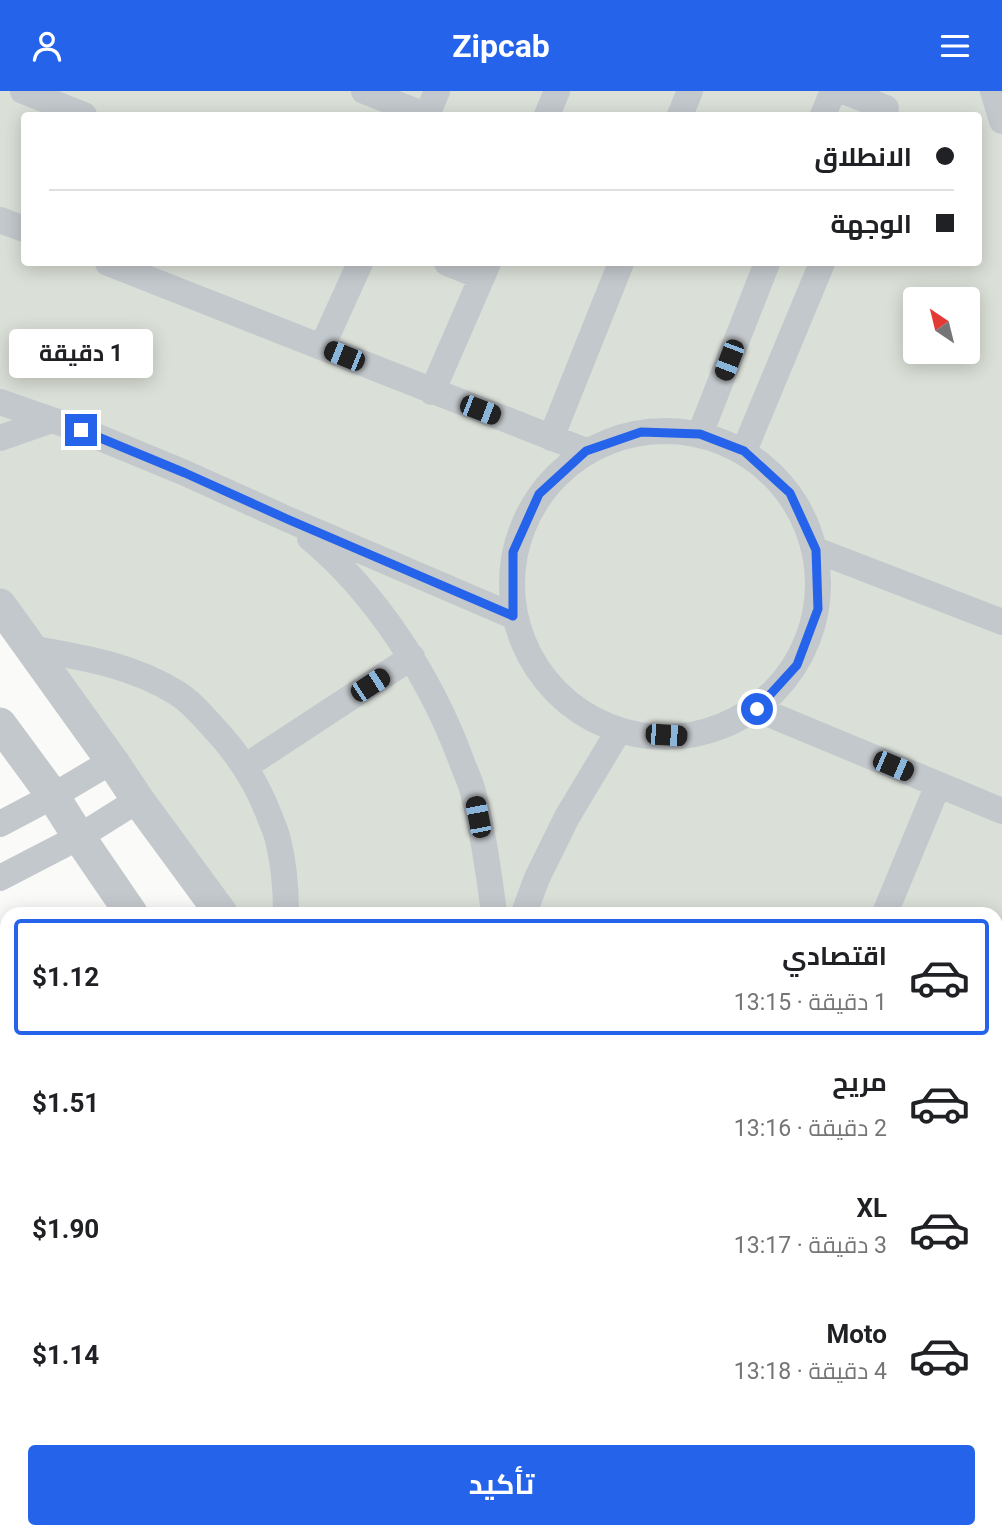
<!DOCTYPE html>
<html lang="ar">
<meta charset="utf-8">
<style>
body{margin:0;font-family:Roboto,Cairo,sans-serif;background:#f6f6f6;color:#202124;direction:rtl;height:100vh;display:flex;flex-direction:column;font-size:26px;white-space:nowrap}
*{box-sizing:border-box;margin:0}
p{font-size:23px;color:#757577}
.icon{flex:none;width:38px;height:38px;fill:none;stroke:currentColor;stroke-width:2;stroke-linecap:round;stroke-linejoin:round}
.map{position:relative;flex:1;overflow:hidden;direction:ltr}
.panel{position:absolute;left:0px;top:816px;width:1003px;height:632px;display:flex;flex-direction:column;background:#fff;border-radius:21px 21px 0 0;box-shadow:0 4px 18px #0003;direction:rtl}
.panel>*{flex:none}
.banner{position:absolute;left:21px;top:21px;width:961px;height:154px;border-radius:7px;box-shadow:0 4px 18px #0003;direction:rtl;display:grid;align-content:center;height:154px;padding:0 28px;background:#fff}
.needle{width:46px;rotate:325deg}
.fabs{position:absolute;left:903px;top:196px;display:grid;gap:14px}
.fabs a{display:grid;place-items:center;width:77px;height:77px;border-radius:7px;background:#fff;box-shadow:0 4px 18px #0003;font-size:35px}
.end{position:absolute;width:32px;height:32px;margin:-16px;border:9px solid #2563eb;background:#fff;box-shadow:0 0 0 4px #fff}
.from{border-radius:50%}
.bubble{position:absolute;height:49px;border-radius:7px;background:#fff;box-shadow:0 4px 18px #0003;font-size:23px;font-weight:700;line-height:49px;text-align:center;direction:rtl}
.car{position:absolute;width:21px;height:42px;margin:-21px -10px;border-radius:9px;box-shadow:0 0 5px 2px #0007;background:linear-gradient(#222 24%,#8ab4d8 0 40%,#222 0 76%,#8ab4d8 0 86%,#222 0)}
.banner b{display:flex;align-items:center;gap:24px;height:66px;font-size:26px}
.banner b+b{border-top:2px solid #e0e0e0}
.banner i{width:18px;height:18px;background:#202124}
ul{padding:12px 0 0;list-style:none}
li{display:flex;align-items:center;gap:21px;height:116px;margin:0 14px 10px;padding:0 14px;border:4px solid transparent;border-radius:7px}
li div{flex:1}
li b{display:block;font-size:26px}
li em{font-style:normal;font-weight:700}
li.selected{border-color:#2563eb}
li>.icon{width:63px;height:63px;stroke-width:1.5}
.cta{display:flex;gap:14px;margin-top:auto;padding:14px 28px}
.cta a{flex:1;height:80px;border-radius:7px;background:#2563eb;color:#fff;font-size:28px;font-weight:700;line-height:80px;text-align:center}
header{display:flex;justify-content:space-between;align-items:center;height:91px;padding:0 28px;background:#2563eb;color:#fff;font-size:32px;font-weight:700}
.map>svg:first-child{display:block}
.green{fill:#dadfd7;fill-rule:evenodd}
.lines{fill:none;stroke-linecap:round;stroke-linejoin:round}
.service{stroke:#c3c8cc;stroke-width:14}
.minor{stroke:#c3c8cc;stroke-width:26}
.tertiary{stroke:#c3c8cc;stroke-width:33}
.route{stroke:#2563eb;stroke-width:9}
</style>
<header><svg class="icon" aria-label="menu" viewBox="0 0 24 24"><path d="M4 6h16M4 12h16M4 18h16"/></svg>Zipcab<svg class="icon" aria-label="person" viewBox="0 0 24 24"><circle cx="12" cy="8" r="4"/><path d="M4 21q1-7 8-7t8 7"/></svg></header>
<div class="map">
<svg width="1002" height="1447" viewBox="0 0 1002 1447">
<rect width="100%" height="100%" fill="#fafaf8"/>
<!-- green -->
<path class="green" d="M0,0H1002V1327L996,1332V822H221L0,506ZM24,24H978V172H24ZM915,208H968V261H915Z
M651,1440H835L824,1447H655Z"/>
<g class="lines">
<!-- service -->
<path class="service" d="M164,1440L168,1447
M397,1440L400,1447"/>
<!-- minor -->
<path class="minor" d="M23,0L84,24
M364,0L425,24
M843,0L886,17
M993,0L1002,30
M427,24L437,0
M547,24L557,0
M680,24L690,0
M823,24L833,0
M0,129L24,138
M108,172L586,360
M447,172L482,186
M322,256L360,172
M432,301L488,172
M0,311L81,339L185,382L287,428L513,525
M512 493a153 153 0 1 1 306 0a153 153 0 1 1-306 0Z
M700,343L767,172
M0,347L52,329
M551,347L621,172
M744,360L822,172
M310,447C376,502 430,586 460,666C464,678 470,689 473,701C483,741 489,782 494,822
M816,459L1002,531
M30,557C81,566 132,574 177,602C190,610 201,623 212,635C237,661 256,690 269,724C272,732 276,740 278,749C284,773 286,798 286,822
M757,618L1002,720
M246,675L412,566
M0,733L53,705L112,670
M0,787L79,746L138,709
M524,822L537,787L567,726L618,641
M885,822L938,694
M996,941L1002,943
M996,1095L1002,1090
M996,1161L1002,1169
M996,1333L1002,1329
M0,1417L7,1414
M33,1447L46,1440
M825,1447L835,1440"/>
<!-- tertiary -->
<path class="tertiary" d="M0,514L112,670L138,709L221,822
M0,633L53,705L79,746L131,822
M557,1440L561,1447
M621,1440L626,1447"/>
</g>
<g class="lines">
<!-- route -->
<path class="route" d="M81,339L185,382L287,428L513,525V461L539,403L586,360L641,341L700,343L744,360L790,402L816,459L818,518L797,574L757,618"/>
</g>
</svg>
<div class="fabs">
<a><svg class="needle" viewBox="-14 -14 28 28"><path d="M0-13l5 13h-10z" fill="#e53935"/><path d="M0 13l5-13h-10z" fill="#757577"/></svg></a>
</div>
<i class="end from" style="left:757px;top:618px"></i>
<i class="end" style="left:81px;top:339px"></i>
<div class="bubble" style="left:9px;top:238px;width:144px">1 دقيقة</div>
<i class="car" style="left:344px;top:265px;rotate:292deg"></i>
<i class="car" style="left:729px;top:269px;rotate:201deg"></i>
<i class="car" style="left:480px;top:319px;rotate:111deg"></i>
<i class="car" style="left:370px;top:594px;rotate:57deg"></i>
<i class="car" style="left:666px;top:644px;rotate:94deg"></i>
<i class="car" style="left:893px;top:675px;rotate:113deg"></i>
<i class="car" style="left:478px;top:726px;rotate:349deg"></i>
<div class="banner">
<b><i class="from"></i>الانطلاق</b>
<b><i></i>الوجهة</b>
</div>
<section class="panel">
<ul>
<li class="selected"><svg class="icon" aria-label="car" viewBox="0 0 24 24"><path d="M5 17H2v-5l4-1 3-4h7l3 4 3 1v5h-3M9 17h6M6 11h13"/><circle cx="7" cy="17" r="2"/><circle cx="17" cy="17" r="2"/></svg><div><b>اقتصادي</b><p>1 دقيقة · 13:15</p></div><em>$1.12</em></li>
<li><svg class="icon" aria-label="car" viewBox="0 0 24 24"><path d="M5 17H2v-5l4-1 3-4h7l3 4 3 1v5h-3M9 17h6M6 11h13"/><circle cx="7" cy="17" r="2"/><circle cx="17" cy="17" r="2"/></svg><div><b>مريح</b><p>2 دقيقة · 13:16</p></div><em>$1.51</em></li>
<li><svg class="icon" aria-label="car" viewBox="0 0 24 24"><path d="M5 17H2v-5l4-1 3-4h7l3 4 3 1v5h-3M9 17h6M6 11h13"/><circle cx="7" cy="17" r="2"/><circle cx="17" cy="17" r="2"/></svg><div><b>XL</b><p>3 دقيقة · 13:17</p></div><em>$1.90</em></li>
<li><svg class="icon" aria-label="car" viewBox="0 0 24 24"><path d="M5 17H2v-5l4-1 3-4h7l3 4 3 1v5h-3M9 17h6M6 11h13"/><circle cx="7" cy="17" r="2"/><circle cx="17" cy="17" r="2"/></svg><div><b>Moto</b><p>4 دقيقة · 13:18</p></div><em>$1.14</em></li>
</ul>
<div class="cta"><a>تأكيد</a></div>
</section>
</div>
